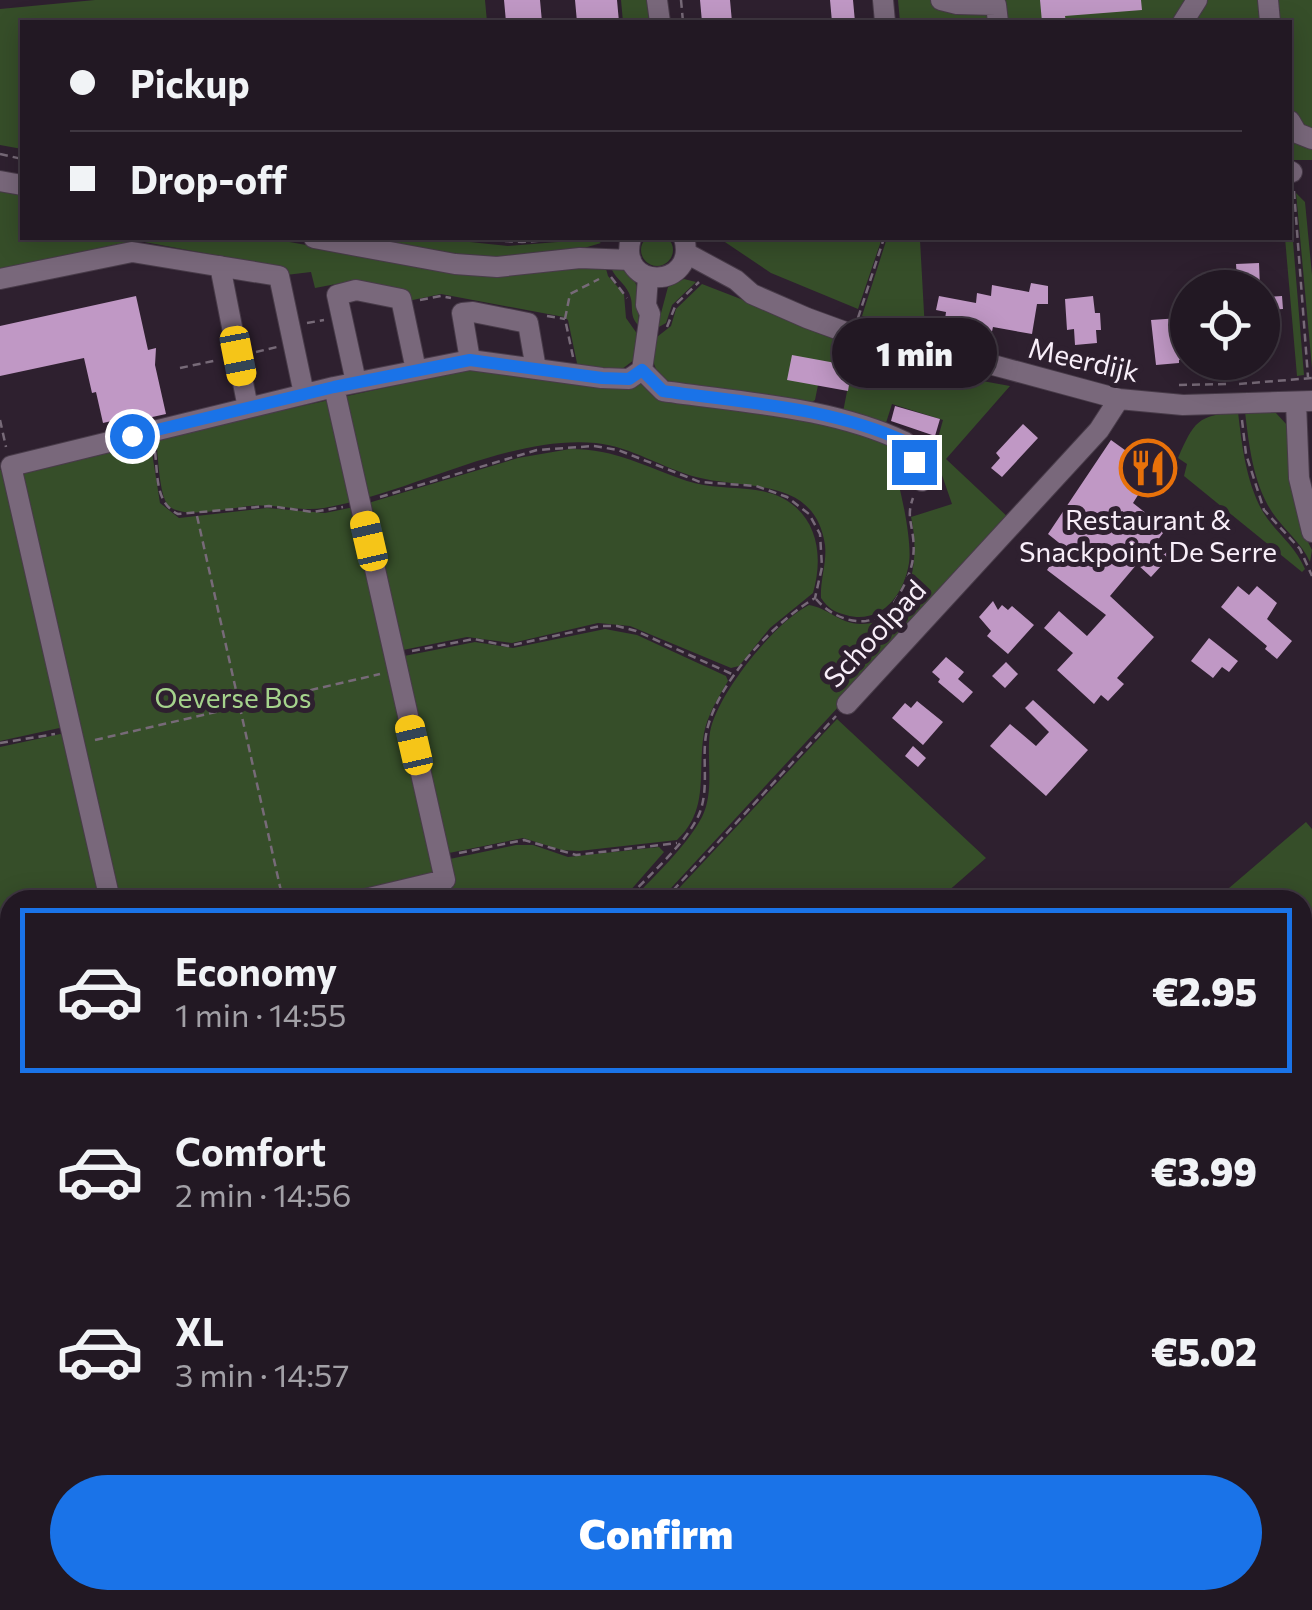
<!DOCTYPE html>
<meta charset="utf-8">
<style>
body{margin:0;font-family:Commissioner,sans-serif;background:#2a212b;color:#f1f3f6;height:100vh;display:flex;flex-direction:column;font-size:38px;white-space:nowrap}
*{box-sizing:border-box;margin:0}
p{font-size:32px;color:#a2a0a6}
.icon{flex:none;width:55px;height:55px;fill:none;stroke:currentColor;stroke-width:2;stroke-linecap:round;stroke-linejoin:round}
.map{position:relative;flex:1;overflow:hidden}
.details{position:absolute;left:0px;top:890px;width:1312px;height:720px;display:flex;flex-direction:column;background:#221823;border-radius:30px 30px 0 0;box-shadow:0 5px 25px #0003,0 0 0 2px #3f3741}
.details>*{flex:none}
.top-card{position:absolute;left:20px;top:20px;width:1272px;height:220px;border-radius:0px;box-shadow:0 5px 25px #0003,0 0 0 2px #3f3741;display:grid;align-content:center;height:220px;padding:0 50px;background:#221823}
.tools{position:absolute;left:1170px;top:270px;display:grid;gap:20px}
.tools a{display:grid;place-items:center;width:110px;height:110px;border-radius:50%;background:#221823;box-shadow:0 5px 25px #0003,0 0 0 2px #3f3741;font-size:50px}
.end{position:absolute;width:45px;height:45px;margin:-22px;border:12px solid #1a73e8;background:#fff;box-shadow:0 0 0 5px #fff}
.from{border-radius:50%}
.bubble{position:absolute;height:70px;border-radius:35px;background:#221823;box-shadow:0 5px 25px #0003,0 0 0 2px #3f3741;font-size:32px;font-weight:800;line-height:70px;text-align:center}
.car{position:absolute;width:30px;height:60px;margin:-30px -15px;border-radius:12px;box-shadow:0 0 8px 2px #0007;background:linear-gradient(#f5c518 24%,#345 0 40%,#f5c518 0 76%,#345 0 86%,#f5c518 0)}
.top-card b{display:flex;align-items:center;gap:35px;height:95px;font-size:38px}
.top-card b+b{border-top:2px solid #3f3741}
.top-card i{width:25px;height:25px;background:#f1f3f6}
ul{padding:18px 0 0;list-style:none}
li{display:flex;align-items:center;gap:30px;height:165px;margin:0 20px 15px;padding:0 30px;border:5px solid transparent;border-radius:0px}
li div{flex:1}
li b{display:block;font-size:38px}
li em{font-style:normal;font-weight:800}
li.active{border-color:#1a73e8}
li>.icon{width:90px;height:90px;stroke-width:1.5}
.action{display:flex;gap:20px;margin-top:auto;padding:20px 50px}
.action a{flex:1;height:115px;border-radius:60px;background:#1a73e8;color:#fff;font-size:40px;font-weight:800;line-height:115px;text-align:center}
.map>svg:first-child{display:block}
.green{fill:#364e29}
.building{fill:#c098c5}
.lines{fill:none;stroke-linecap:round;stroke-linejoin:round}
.minor-casing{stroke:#483b49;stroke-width:22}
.path{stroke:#776a78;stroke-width:2.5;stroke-dasharray:8 5;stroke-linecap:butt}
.minor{stroke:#79687b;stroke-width:20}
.route{stroke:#1a73e8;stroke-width:12}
.labels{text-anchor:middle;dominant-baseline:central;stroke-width:10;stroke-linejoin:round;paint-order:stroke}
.street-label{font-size:28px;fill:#f8eef9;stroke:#2e202f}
.poi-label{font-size:28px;fill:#f8eef9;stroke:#2e202f}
.park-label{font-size:28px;fill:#a5d38c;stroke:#2e202f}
</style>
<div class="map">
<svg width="1312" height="1610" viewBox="0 0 1312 1610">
<rect width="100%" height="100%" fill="#2e202f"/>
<!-- green -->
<path class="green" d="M95,0H485L487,22H22V149L0,145V9Z
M621,0H647L649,22H623Z
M898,0H1312V160H1290V22H1171L1168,19L1122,22H900Z
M0,190L22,194V238H267L441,269L605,265L608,276L624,294L626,318L638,335L634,360L618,372L578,368L568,320L564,317L441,294L408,301L406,291L352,281L315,288L311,272L286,275L284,268L139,241L0,272Z
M1296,193L1305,202L1312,275V368Z
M1290,205L1304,375L1297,376L1285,238H1290Z
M641 250a16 16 0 1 1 32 0a16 16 0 1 1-32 0Z
M352,238H432L508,246L595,239L601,243L577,250L487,259Z
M719,238H882L858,309L771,273Z
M887,238H1212L1107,241L920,240L925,331L862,316Z
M610,265C643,272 640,298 638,325C628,314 635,306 629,293C624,282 614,278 610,265Z
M684,279L696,282L672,305L666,323L657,328L668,287Z
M702,284L865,347V351L956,369L955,376L1010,386L946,459L1011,520L660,900H632C656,874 685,848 702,817C715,791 706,759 710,732C717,694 775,622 809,605C828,608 840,624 861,624C914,624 920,554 911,517L952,504L934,452L943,420L892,404L885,426L843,412L852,366L818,385L815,400L809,404L672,383C653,374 651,360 653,340L671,326L676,309Z
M477,370L641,378L812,418L885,441C896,464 913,538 909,563C904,596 880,625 846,615C834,612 828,608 821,598C820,580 827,563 825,545C815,476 745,490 696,477C662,468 632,447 596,443C507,435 412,493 324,508C300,512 274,503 249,506C230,508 181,520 168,505C159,495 158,453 156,438L461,371Z
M1238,412C1242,446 1246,482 1263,512C1276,533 1295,545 1305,569L1302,572L1184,476L1187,464L1178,458C1194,422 1197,415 1238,412Z
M1245,412H1275L1288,426L1306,538L1312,550L1310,562C1301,542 1284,530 1272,512C1253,483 1249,445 1245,412Z
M150,440L160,503L179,518L267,508L325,513L354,507L435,871L432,880L339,900H115L20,473Z
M570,449C617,449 645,467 687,481C709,488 733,487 756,490C811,498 827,545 813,593L770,628L739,666L731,668L630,626L598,623L512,643L467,637L398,651L365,504L518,458Z
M7,469L64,727L0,741V470Z
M605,629L637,635L726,676L728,681C718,698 708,714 704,733C697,772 710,809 677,840L579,851L562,850L523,838L444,854L399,657L475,642L513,648Z
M837,719L986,858L938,900H668Z
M65,733L103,900H10V974L0,983V747Z
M1306,822L1312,829V954L1303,962L1302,900H1215Z
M516,845H533L568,857L659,847L664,852L622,900H394L450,887L445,860Z
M10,984V1600H36L28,1610H0V990Z"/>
<!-- building -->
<path class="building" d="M504,0H540L542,22H506Z
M575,0H617L619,22H577Z
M700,0H730L732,22H702Z
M830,0H853L855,22H832Z
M1040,0H1141L1142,10L1065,16L1066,22H1042Z
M1259,263L1260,288H1244L1241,278H1237L1236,264Z
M1031,283L1048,286V304H1037L1032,334L993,327L991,336L944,327L946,312L936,310L939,296L976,303L977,293L991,296L992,285L1029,292Z
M136,296L148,350L156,348L155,365L166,414L125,423L124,418L103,423L96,392L92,393L84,358L0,376V326Z
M1093,296L1095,313H1100L1101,330H1096L1097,343L1075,345L1074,329L1067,330L1065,299Z
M1282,296L1283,309L1268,310L1267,297Z
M1180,318L1182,359L1179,360V363L1156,365L1151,320Z
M1275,318L1276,336L1262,337V319Z
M792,355L852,366L848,391L787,380Z
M895,406L940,419L935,436L891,421Z
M1023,424L1038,438L1002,477L991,468L1000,458L996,453Z
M1111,440L1136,458L1140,453L1157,465L1133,503L1166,529L1157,541L1172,554L1151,577L1137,564L1110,596L1154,637L1117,678L1124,684L1108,701L1101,695L1094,704L1057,670L1073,653L1044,628L1059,611L1087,636L1106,615L1047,570L1063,546L1048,534Z
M1238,586L1249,595L1257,586L1277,603L1267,619L1292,641L1277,659L1265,649L1267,646L1221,607Z
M993,601L998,610L1002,605L1008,610L1012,606L1034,625L1008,654L987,636L991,631L979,617Z
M1209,638L1238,661L1229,672L1222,667L1213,678L1191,661Z
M946,657L964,672L958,679L973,692L963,703L938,682L940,679L932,672Z
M1006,662L1018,674L1005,688L992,676Z
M1033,700L1088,750L1046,796L990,746L1010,724L1036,746L1049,732L1025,708Z
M917,701L943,722L923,745L892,718L905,703L911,708Z
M913,746L926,758L918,767L905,756Z"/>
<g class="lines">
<!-- minor casing -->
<g class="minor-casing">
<path id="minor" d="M657,0L660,22
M883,0L885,22
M941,0L957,4L996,5L998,22
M1268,0L1270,22
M1183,22L1197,0
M1290,121L1297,133L1312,139
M1290,171L1292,172
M0,181L22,185
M314,238L455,264L497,267L580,258L631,260
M631,238C616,292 699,289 684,238
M686,253L736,280L752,294L807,318L870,341L993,365L1119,399L1183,405L1312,401
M220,266L248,408
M0,279L132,252L279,276L304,394
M470,360L462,313L473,312L528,323L536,369
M642,370L663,391C745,403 831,407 905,442L922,481
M356,382L337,295L356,290L401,299L416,370
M334,387L445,880L361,900
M1296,402L1299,478L1312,532
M847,704L1099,430L1119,399
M110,900L11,466L334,387L470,360L602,378L629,379L642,370L650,314L646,305L648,277"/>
</g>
<!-- path -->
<path class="path" d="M681,0L683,22
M0,154L22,159
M1294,191L1308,377
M453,238L522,242L579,238
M611,277L627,298
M420,300L441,296L451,298
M547,316L565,319
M858,318L884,238
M307,323L324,320
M667,327L676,304L699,282
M256,352L277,347
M573,357L565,319L570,294L599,279
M180,368L218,360
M1239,384L1312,378
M1179,385L1226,384
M0,420L6,447
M1242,420L1246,454L1264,510L1300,549L1312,576
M155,452C158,475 155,503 178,514L269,506L313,512L343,507
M380,497L537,450L594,446L618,450L700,482L756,486L787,497L809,514L820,534L822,567L815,598C773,623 715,684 706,735C702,760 709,787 700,812C689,841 648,876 626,900
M197,516L283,900
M816,599C828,613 847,623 866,621C880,619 890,610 897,598C909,578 916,561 913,537C911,521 907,514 913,498
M412,651L474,639L508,646L600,626H617L636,631L734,675
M95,740L380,674
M0,743L55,734
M459,853L524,840L576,855L677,843
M664,900L836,716
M0,987L10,979
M0,1089L10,1095
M630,1600L639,1610
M34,1610L42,1600"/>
<!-- minor -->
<use href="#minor" class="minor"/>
</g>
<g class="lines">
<!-- route -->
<path class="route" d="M132,436L334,387L470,360L602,378L629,379L642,370L663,391C745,403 831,407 906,442L914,462"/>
</g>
<!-- icons -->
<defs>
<g id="restaurant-ring" transform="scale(2.875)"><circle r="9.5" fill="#2e202f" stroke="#e8710a" stroke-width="1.5"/><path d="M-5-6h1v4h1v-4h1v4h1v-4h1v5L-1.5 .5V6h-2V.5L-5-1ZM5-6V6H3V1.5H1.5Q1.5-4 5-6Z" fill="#e8710a"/></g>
</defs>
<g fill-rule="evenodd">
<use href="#restaurant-ring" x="1148" y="468"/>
</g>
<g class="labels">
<!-- street labels -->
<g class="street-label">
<text transform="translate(1084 359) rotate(13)">Meerdijk</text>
<text transform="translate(874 633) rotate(-47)">Schoolpad</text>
</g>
<!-- poi labels -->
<g class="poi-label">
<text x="1148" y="519">Restaurant &amp;<tspan x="1148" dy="32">Snackpoint De Serre</tspan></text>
</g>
<!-- park labels -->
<g class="park-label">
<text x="233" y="697">Oeverse Bos</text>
</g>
</g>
</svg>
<div class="tools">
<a><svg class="icon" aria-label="locate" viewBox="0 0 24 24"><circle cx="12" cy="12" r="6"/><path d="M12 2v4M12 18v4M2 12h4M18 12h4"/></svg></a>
</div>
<i class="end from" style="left:132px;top:436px"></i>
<i class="end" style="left:914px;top:462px"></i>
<div class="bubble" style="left:832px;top:318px;width:165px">1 min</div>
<i class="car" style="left:238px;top:356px;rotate:169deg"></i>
<i class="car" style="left:369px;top:541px;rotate:347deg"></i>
<i class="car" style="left:414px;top:745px;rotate:347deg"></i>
<div class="top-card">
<b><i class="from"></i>Pickup</b>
<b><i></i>Drop-off</b>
</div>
<section class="details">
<ul>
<li class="active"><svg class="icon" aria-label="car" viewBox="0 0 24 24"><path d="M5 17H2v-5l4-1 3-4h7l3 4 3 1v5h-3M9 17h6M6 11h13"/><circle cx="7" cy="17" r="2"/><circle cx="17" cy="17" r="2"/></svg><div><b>Economy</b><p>1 min · 14:55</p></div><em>€2.95</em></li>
<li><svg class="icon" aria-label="car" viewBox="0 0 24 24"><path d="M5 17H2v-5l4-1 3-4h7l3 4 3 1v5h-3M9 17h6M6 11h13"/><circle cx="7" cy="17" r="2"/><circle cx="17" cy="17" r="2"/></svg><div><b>Comfort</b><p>2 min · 14:56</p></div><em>€3.99</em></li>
<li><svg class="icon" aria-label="car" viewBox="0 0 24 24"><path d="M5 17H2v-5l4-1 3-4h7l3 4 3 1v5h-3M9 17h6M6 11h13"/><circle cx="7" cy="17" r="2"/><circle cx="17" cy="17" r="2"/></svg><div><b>XL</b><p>3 min · 14:57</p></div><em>€5.02</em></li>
</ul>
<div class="action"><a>Confirm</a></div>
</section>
</div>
